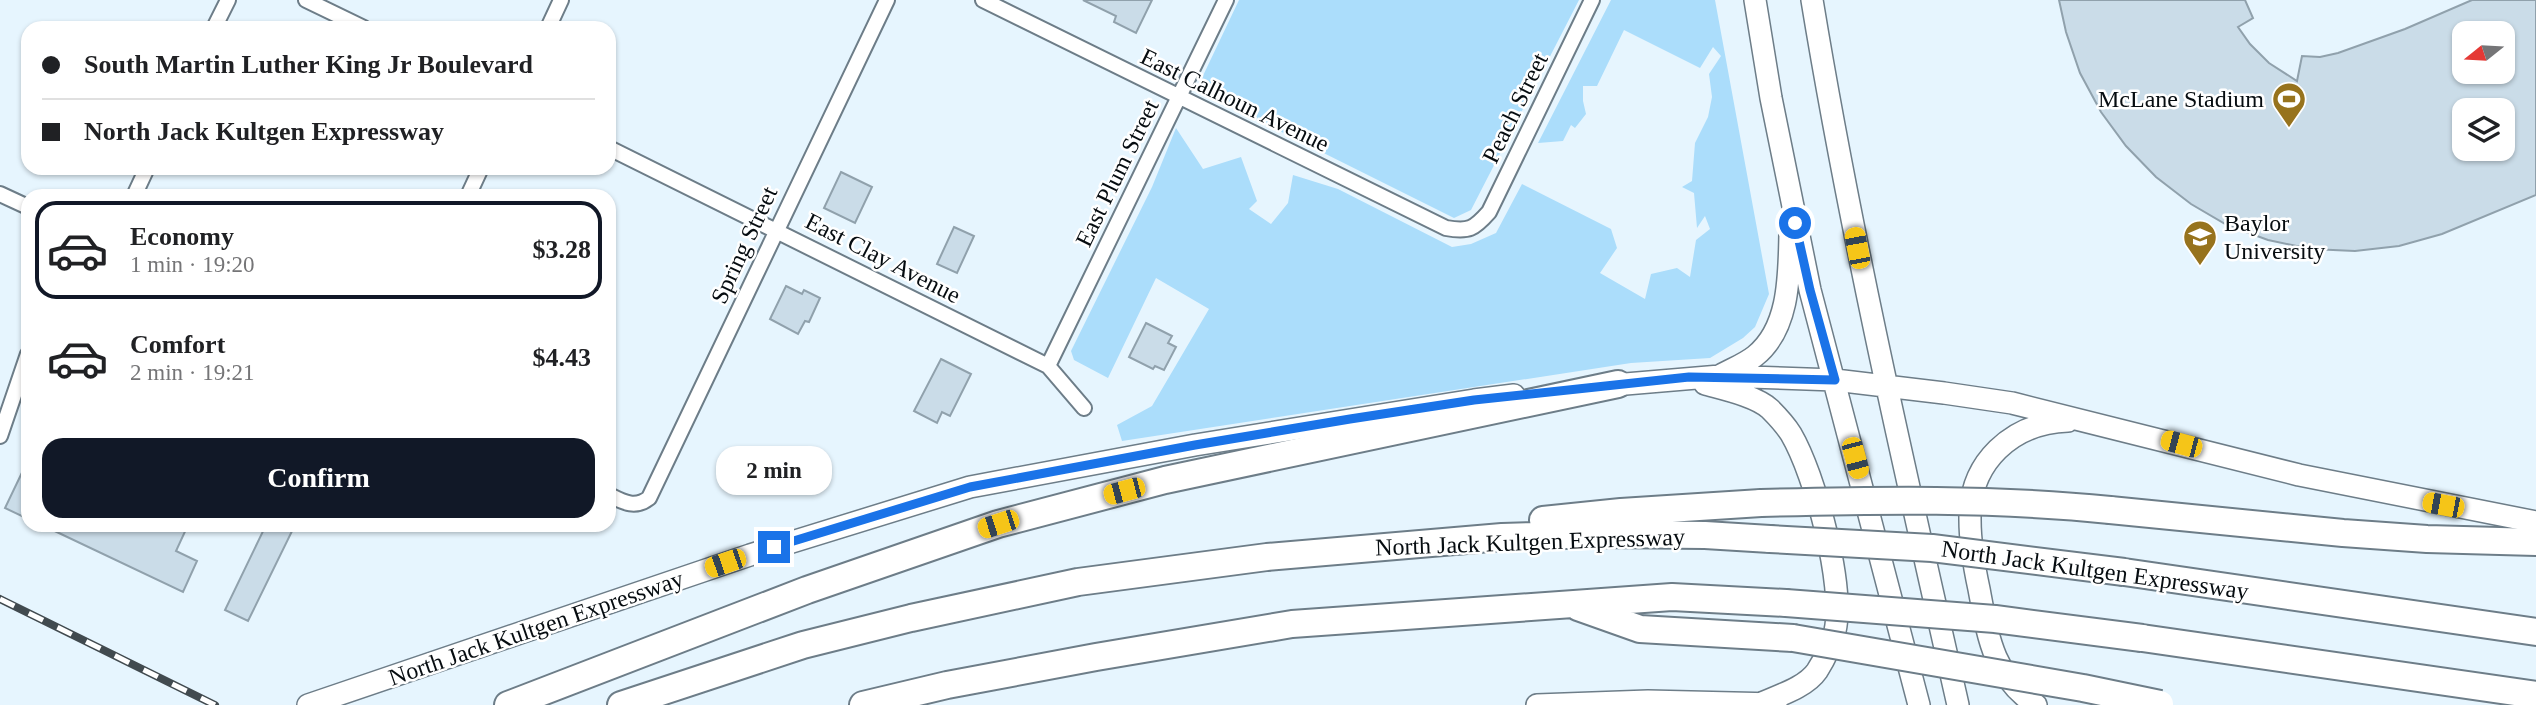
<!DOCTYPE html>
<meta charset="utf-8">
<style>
body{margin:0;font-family:"Times New Roman",serif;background:#f2f2f2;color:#202124;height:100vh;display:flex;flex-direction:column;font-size:26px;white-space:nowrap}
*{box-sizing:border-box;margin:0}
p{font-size:23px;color:#757577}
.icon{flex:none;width:38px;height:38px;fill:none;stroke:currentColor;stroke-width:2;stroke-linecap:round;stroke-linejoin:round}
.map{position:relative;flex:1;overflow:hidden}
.panel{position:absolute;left:21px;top:189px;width:595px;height:343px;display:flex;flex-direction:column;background:#fff;border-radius:21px;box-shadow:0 2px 5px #0004}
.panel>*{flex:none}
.top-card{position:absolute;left:21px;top:21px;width:595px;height:154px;border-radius:21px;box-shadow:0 2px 5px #0004;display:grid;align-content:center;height:154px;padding:0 21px;background:#fff}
.needle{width:46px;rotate:252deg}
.fabs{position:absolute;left:2452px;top:21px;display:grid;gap:14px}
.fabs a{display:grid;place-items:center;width:63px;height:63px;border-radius:14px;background:#fff;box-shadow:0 2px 5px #0004;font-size:35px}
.end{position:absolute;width:32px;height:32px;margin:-16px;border:9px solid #1a73e8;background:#fff;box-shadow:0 0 0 4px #fff}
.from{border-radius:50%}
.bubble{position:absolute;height:49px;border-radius:21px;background:#fff;box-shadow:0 2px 5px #0004;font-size:23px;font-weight:800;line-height:49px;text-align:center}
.car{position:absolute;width:21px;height:42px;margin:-21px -10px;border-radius:9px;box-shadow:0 0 5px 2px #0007;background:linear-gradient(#f5c518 24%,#345 0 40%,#f5c518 0 76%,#345 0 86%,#f5c518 0)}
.top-card b{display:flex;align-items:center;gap:24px;height:66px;font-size:26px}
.top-card b+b{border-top:2px solid #e0e0e0}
.top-card i{width:18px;height:18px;background:#202124}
ul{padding:12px 0 0;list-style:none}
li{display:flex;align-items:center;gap:21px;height:98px;margin:0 14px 10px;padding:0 7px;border:4px solid transparent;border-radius:21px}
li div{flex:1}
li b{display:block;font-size:26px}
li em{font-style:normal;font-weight:800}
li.current{border-color:#111827}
li>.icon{width:63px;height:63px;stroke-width:1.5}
.action{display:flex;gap:14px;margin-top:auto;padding:14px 21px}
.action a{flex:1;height:80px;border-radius:21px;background:#111827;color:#fff;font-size:28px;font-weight:800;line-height:80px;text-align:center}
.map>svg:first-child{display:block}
.green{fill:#abddfb}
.building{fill:#cadce8;stroke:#90a1ac;stroke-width:2;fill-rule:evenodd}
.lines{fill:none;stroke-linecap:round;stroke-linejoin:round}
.street-casing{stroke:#6d7d88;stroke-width:18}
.secondary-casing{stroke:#6d7d88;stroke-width:24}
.highway-casing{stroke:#6d7d88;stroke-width:30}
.street{stroke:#fff;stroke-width:14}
.secondary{stroke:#fff;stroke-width:21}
.highway{stroke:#fff;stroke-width:26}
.rail-casing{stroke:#414a4f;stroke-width:8}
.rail{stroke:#fff;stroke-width:5;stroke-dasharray:16;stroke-linecap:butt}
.highway-bridge-casing{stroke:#6d7d88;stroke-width:30;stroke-linecap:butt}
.highway-bridge{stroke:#fff;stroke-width:26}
.route{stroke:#1a73e8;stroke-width:9}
.labels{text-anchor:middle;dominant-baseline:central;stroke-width:5;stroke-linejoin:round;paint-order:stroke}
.poi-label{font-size:24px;fill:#060c10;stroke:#fff;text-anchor:end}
.street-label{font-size:24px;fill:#060c10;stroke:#fff}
</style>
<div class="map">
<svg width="2536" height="705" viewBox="0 0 2536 705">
<rect width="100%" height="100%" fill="#e6f5fe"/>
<!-- green -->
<path class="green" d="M1239,0H1579L1471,210L1454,218L1205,94L1200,82Z
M1611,0H1715L1769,294L1755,327L1743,338L1710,358L1631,363L1122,441L1117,425L1152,406L1209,309L1156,278L1108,378L1074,360L1071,351L1152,187L1176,128L1203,169L1241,157L1257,201L1249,209L1271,224L1288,203L1293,175L1338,189L1452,247L1471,244L1496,233L1522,184L1611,229L1617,248L1600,273L1645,299L1651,274L1677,268L1690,277L1696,240L1710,229L1705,216L1697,228L1694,193L1682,187L1692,181L1695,143L1708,117L1712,97L1709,74L1721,56L1713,47L1700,68L1624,30L1597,86H1583V101L1586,114L1575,128L1571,125L1563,141L1538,143Z"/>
<!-- building -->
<path class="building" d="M1083,0H1152L1136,33L1114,22L1116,16Z
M2059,0H2245L2253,18L2238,27L2250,44L2269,63L2297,81L2302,56L2320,57L2338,53L2405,29L2472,0H2536V195L2442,234L2399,246L2355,251L2311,249L2268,240L2227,225L2191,204L2156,177L2126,146L2101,112L2080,73L2066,32ZM2464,33H2502V72H2464ZM2464,110H2502V149H2464Z
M841,172L872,187L855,223L824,208Z
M954,227L974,236L957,273L937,264Z
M786,286L802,294L804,290L820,298L809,322L805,321L798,334L770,319Z
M1146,323L1172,336L1168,343L1176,347L1164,370L1155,366L1153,369L1129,357Z
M941,359L971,374L950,416L942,412L937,423L914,411Z
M28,460V519L5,508Z
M42,525H188L176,551L197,561L183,592Z
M266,525H295L248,621L225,610Z"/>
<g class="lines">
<!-- street casing -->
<g class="street-casing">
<path id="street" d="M306,0L364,28
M983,0L1446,228C1469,232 1474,229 1489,212L1592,0
M214,28L228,0
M548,28L561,0
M609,148L1048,366L1084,408
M0,194L28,207
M134,196L147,168
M468,196L481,168
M1048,366L1226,0
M0,436L28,354
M609,495C623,502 635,509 649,498L887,0"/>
</g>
<!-- secondary casing -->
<g class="secondary-casing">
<path id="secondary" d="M1755,0L1771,98L1810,290L1919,705
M1812,0C1851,237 1905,471 1958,705
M1721,375C1732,369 1745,364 1755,356C1790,328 1789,275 1790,234
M1705,384C1723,389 1756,396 1770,409C1777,416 1786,426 1791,434C1815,475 1845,585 1835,631C1832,643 1824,660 1817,671C1806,687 1780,695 1762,703
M1602,386L1720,376L1835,380L1944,393L2012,403L2299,475L2536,522
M308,705L750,555L970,487L1195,445L1474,400L1514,395
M1537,705L1648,701L1776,704
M2036,705C1993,676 1988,637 1979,589C1974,566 1970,543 1970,520C1969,462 2012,423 2068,421"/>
</g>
<!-- highway casing -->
<g class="highway-casing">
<path id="highway" d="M2110,510L2343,533L2427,539L2536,542
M1543,520L1621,512L1761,503
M2124,572L2536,632
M1578,607L1640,629L1793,638
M2142,638L2536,695
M508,705L807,590L998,524L1165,480L1618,384
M621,705L803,645L911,618L1078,582L1267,557L1502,537L1600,534L1705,535L1770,539
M863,705L947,685L1096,657L1292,624L1672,597L1786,603"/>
</g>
<!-- street -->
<use href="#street" class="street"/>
<!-- secondary -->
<use href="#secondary" class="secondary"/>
<!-- highway -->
<use href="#highway" class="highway"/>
<!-- rail casing -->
<g class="rail-casing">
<path id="rail" d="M0,599L215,705"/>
</g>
<!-- rail -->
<use href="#rail" class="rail"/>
<!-- highway-bridge casing -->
<g class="highway-bridge-casing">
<path id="highway-bridge" d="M1761,503C1878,500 1995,498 2110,510
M1770,539L1932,548L2124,572
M1786,603L1995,619L2142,638
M1793,638L2083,688L2160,704"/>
</g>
<!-- highway-bridge -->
<use href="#highway-bridge" class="highway-bridge"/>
</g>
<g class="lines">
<!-- route -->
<path class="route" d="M774,547L970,487L1195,445L1350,419L1474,400L1689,377L1835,380L1810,290L1795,223"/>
</g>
<!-- icons -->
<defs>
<g id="stadium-pin" transform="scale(1.75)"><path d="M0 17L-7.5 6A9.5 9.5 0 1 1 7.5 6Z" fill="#97731d" stroke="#fff"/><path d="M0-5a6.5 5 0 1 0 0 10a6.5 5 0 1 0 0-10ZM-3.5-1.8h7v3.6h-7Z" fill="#fff"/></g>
<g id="university-pin" transform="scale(1.75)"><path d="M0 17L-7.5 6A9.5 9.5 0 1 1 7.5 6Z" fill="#97731d" stroke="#fff"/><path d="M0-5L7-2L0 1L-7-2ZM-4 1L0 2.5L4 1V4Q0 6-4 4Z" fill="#fff"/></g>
</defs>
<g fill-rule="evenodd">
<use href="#stadium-pin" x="2289" y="99"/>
<use href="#university-pin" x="2200" y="237"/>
</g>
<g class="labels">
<!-- poi labels -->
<g class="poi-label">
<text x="2264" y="99">McLane Stadium</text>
<text x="2224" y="223" text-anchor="start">Baylor<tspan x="2224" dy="28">University</tspan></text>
</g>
<!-- street labels -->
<g class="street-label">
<text transform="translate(1235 100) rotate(26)">East Calhoun Avenue</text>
<text transform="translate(1515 108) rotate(-64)">Peach Street</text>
<text transform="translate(1117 173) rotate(-64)">East Plum Street</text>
<text transform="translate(744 245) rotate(-65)">Spring Street</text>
<text transform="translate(883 258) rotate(27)">East Clay Avenue</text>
<text transform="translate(1530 542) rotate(-2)">North Jack Kultgen Expressway</text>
<text transform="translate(2095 570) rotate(8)">North Jack Kultgen Expressway</text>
<text transform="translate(536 628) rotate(-19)">North Jack Kultgen Expressway</text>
</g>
</g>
</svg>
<div class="fabs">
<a><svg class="needle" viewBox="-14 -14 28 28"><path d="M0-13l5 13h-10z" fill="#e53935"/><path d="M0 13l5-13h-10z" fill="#757577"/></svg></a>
<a><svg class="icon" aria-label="layers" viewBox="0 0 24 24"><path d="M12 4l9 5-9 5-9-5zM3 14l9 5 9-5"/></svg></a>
</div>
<i class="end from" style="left:1795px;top:223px"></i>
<i class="end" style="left:774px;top:547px"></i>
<div class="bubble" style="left:716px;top:446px;width:116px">2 min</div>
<i class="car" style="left:1857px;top:248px;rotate:349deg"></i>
<i class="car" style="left:2181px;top:444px;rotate:285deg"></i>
<i class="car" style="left:1855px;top:458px;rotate:165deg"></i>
<i class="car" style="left:1124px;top:491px;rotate:255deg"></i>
<i class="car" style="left:2443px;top:505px;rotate:281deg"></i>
<i class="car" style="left:998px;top:524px;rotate:252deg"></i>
<i class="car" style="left:725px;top:563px;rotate:251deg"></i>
<div class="top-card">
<b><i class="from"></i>South Martin Luther King Jr Boulevard</b>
<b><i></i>North Jack Kultgen Expressway</b>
</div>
<section class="panel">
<ul>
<li class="current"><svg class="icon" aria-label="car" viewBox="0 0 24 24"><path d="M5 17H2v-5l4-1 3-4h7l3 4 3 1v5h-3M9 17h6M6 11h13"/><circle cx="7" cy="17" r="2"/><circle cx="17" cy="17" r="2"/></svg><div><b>Economy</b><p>1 min · 19:20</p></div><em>$3.28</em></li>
<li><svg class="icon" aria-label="car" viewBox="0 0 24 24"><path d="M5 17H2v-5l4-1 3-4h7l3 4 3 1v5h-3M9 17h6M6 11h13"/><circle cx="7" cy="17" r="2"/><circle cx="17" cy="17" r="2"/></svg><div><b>Comfort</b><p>2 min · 19:21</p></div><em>$4.43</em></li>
</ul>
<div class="action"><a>Confirm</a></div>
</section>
</div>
